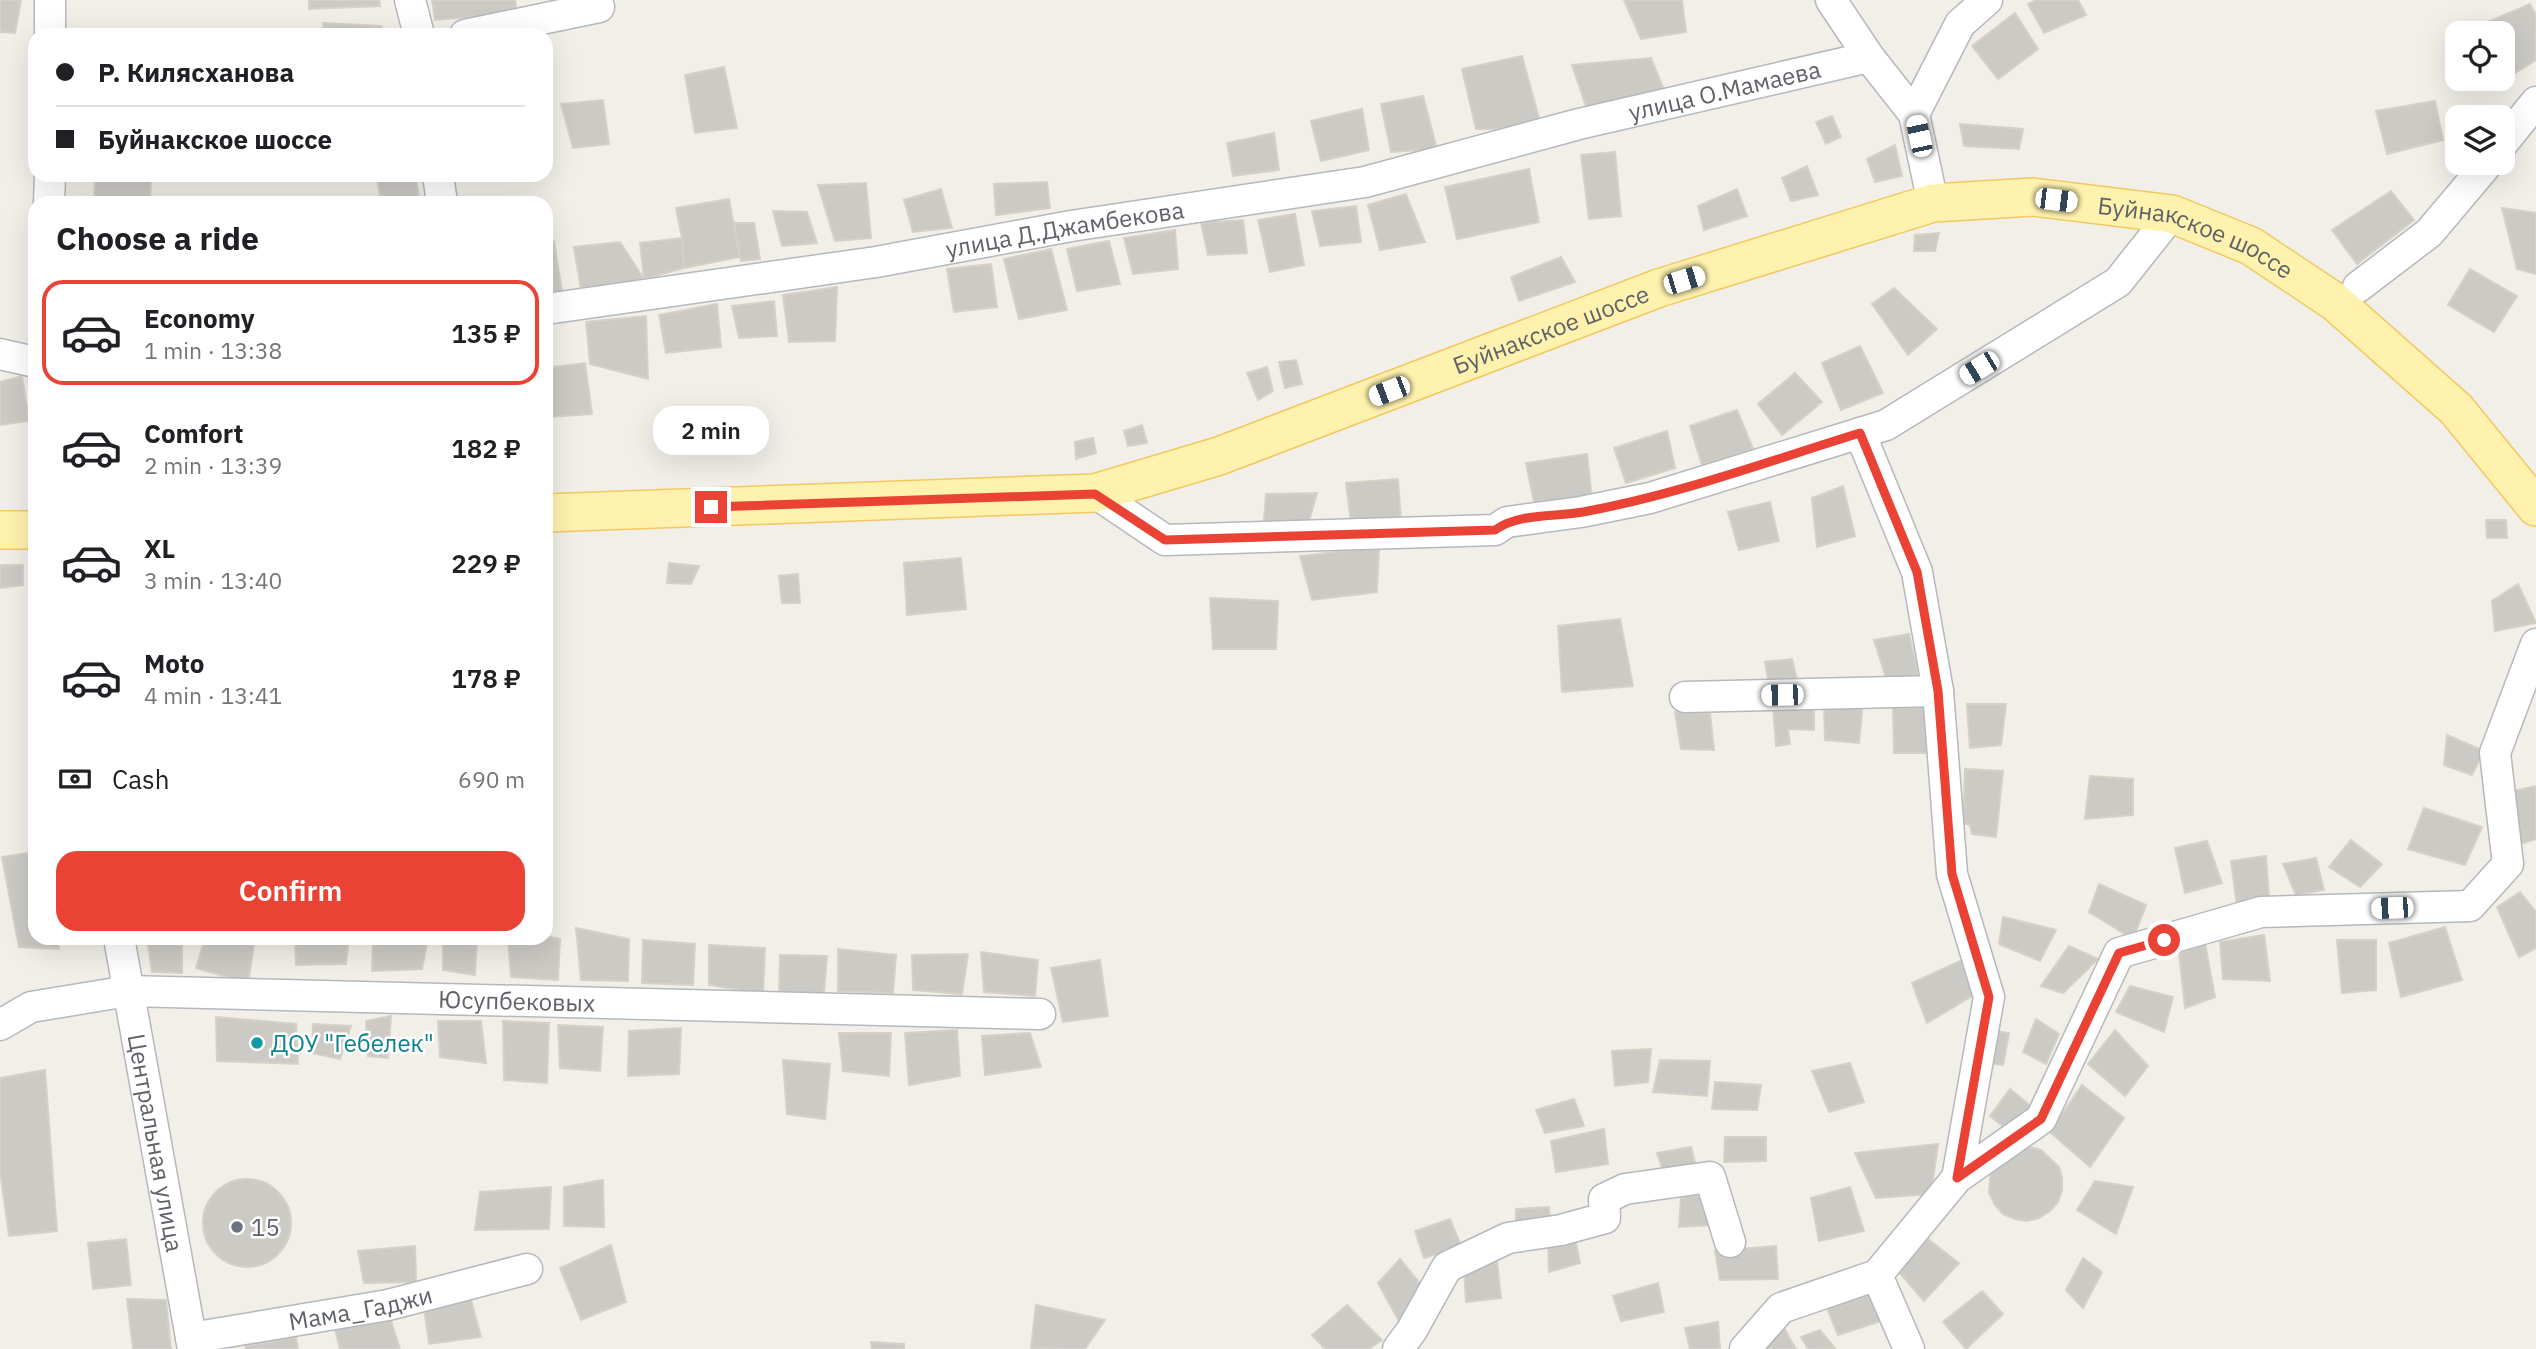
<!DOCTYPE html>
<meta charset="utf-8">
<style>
body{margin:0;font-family:"IBM Plex Sans",sans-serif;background:#f2f2f2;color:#202124;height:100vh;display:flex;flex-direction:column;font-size:26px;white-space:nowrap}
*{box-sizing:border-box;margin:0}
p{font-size:23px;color:#757577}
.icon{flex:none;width:38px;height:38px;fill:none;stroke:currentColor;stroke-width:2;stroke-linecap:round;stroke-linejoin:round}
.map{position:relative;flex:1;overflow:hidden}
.sheet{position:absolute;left:28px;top:196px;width:525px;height:749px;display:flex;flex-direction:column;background:#fff;border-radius:21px;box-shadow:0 7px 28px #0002}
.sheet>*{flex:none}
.hud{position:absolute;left:28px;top:28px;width:525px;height:154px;border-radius:21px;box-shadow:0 7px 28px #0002;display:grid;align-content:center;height:154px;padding:0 28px;background:#fff}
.buttons{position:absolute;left:2445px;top:21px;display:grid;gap:14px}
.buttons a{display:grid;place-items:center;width:70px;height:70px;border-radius:14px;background:#fff;box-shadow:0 7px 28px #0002;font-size:35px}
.end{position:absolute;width:32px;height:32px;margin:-16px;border:9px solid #ea4335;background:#fff;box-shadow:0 0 0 4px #fff}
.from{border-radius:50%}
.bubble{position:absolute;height:49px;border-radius:21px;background:#fff;box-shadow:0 7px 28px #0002;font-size:23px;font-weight:600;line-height:49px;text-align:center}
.car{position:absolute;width:21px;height:42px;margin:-21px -10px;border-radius:9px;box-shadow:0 0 5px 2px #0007;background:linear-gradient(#fff 24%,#345 0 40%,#fff 0 76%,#345 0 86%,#fff 0)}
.hud b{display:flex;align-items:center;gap:24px;height:66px;font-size:26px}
.hud b+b{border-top:2px solid #e0e0e0}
.hud i{width:18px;height:18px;background:#202124}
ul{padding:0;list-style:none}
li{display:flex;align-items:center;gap:21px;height:105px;margin:0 14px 10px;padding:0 14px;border:4px solid transparent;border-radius:21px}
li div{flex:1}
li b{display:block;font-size:26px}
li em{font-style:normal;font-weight:600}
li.active{border-color:#ea4335}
li>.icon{width:63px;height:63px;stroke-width:1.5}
h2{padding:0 28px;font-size:32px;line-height:84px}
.pay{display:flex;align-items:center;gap:18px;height:77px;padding:0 28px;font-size:26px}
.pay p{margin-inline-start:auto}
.cta{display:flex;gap:14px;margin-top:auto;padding:14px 28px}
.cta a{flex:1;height:80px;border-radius:21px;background:#ea4335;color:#fff;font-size:28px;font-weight:600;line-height:80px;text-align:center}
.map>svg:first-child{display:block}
.building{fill:#cccac5;stroke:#d6d1c6;stroke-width:2}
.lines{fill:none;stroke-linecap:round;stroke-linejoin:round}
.minor-casing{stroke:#b5b8bc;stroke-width:33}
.major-casing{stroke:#f2c960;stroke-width:40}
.minor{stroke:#fff;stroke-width:30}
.major{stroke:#fff2af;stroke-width:37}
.route{stroke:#ea4335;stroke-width:9}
.culture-dot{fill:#0f9aa8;stroke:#fff;stroke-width:2.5}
.worship-dot{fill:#6b7280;stroke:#fff;stroke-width:2.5}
.labels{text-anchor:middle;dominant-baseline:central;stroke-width:5;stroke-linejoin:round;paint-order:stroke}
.street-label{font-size:24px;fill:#5f6368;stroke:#fff}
.culture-label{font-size:24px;fill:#0d838f;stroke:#fff;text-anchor:start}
.worship-label{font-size:24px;fill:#5b616d;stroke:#fff;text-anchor:start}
</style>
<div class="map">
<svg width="2536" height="1349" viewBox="0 0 2536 1349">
<rect width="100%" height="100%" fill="#f1efe8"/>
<!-- building -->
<path class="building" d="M0,0H21L15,33L0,32Z
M309,0H379L380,6L309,9Z
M432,0H515L517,13L435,20Z
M1624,0H1682L1686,32L1641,39Z
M2036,0H2078L2086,15L2044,33L2028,4Z
M2530,4L2536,15V60L2499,83L2496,79H2502V33H2470L2469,30Z
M2015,13L2038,49L1998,79L1972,46Z
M323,23L381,26L383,35H325Z
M1522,56L1542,129H1476L1462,69Z
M1651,58L1664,90L1587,109L1572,65Z
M724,67L737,128L695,133L685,75Z
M1423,96L1437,149L1391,152L1381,104Z
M603,100L609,144L573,148L561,104Z
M2435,101L2443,140L2387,154L2376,111Z
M1362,109L1369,150L1321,161L1311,121Z
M1832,116L1841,137L1826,144L1816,122Z
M1960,124L2023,129L2019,149L1964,146Z
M1274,133L1279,170L1233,176L1227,143Z
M1895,145L1902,176L1875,182L1867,159Z
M1615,152L1621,216L1589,219L1581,155Z
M1807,166L1818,195L1791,201L1782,178Z
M1529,169L1539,222L1457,239L1445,187Z
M377,175H415L420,203H381Z
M151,176L150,203H94L95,181Z
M1047,182L1050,208L996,215L994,184Z
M866,183L871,238L835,241L818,185Z
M941,189L952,228L913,232L904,200Z
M1737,189L1747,216L1704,230L1698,206Z
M2391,191L2414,220L2357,264L2332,230Z
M1406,194L1425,242L1380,250L1368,205Z
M729,199L740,257L684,268L682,238L676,208Z
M1356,206L1361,242L1320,246L1312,211Z
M2502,208L2536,213V274L2517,269Z
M773,211L807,212L817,243L782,246Z
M1295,214L1304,265L1270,272L1258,220Z
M1243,220L1247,253L1208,255L1201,223Z
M734,223H754L760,259L741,261Z
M1175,230L1178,269L1133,274L1124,238Z
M1939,233L1935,251H1914L1915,235Z
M682,238L684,268L644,279L640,243Z
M554,241L562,292L546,294V242Z
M1109,241L1120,284L1077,291L1067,249Z
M620,242L644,279L581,290L574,247Z
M1051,249L1067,310L1019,319L1004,259Z
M1561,257L1575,282L1519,301L1511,277Z
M991,264L997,307L954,312L947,269Z
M2470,269L2517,296L2494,332L2448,305Z
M837,287L835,341L789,342L783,295Z
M1894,288L1937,329L1908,355L1872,304Z
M774,301L777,336L739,338L732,306Z
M717,304L721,347L666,353L659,315Z
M646,316L648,379L590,364L586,322Z
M1860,346L1883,393L1841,410L1822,363Z
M1296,360L1302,384L1285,388L1279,362Z
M585,363L592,414L548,417L546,368Z
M1267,367L1273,391L1258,400L1247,373Z
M1795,373L1822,402L1782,435L1758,404Z
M22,376L29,421L0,425V382Z
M1737,410L1753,449L1702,465L1690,426Z
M1142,425L1147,443L1128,446L1124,431Z
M1667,431L1675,468L1626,483L1614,448Z
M1093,438L1096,453L1076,459L1075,442Z
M1587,454L1592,498L1534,502L1526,463Z
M1398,479L1401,521L1351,522L1346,483Z
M1843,486L1855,536L1817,547L1812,498Z
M1317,493L1308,525L1264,521L1266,494Z
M1770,502L1779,541L1739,550L1728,512Z
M2486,520H2506L2507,538H2487Z
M1379,547L1377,592L1312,600L1300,556Z
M961,558L966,609L907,615L904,563Z
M669,563L699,566L691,584L667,583Z
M0,565H23V585L0,588Z
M798,574L800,603H782L779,576Z
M2518,584L2536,623L2495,631L2492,601Z
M1210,598L1278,601L1276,649H1213Z
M1620,619L1633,686L1562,692L1558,626Z
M1909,634L1920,682L1888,684L1874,640Z
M1792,659L1798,684L1769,686L1765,662Z
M1824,701L1863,702L1859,743L1825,740Z
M1967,704H2006L2001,745L1970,748Z
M1814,705V730L1788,729L1790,744L1776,746L1773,707Z
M1927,707L1931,753H1894L1893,708Z
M1675,712L1710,713L1714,750L1681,749Z
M2447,735L2484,751L2472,775L2444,765Z
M1965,769L2003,771L1996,837L1972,834L1970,825L1963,823Z
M2090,776L2133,779V815L2085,819Z
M2536,786V839L2521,844L2513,791Z
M2424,808L2482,827L2465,865L2408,849Z
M2351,840L2382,864L2360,887L2329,867Z
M2207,841L2222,883L2185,893L2175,848Z
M35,852V938H58L59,949L19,947L2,857Z
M2266,856L2269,897L2237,906L2231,861Z
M2316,858L2324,890L2296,895L2283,864Z
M2099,884L2146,905L2133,939L2089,912Z
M2520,892L2536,912V948L2519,957L2497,907Z
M2003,917L2056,930L2040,961L1999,944Z
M2445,927L2462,980L2401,997L2389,943Z
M576,928L629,939L628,981L581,980Z
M2264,935L2270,981L2223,979L2220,942Z
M546,936L560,939L558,980L511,977L508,938Z
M147,938H182V973L152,972Z
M205,938H255L248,983L196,968Z
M295,938H349L346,964L296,965Z
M373,938H428L422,969L372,971Z
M443,938H477L475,975L443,970Z
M643,940L695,944L693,985L642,983Z
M2337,940H2376V990L2342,993Z
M2205,943L2215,997L2185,1008L2179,953Z
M709,945L765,948L763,994L709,985Z
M2069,946L2098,959L2063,993L2041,986Z
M838,949L896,955L893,993L838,991Z
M981,952L1038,960L1035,996L984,992Z
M968,954L962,994L913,990L912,955Z
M780,955L827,956L824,993H779Z
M1100,960L1108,1016L1063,1022L1051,968Z
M1962,960L1977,993L1927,1023L1912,983Z
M2130,986L2173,997L2164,1032L2116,1012Z
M391,1016L388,1058L368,1056L366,1021Z
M216,1017L296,1024L298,1064L217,1061Z
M2036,1019L2059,1034L2046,1064L2023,1052Z
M438,1021H481L486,1063L440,1057Z
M503,1021L549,1023L547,1083L504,1080Z
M313,1024L351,1026L340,1059L312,1053Z
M558,1025L603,1027L600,1071L560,1068Z
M681,1028L679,1074L628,1076L629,1031Z
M957,1030L960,1076L909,1085L905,1033Z
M1990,1030L2009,1033L2003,1065L1984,1063Z
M2115,1030L2148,1066L2125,1096L2088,1064Z
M839,1033H891L889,1076L843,1071Z
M1030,1033L1041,1067L985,1075L982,1036Z
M1651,1049L1648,1082L1615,1086L1612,1051Z
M783,1060L830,1064L825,1119L787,1114Z
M1660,1060L1710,1061L1707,1096L1653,1092Z
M1850,1063L1864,1102L1829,1112L1812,1071Z
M45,1070L57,1231L9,1236L0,1171V1078Z
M1715,1082L1761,1085L1757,1110L1712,1109Z
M2082,1085L2124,1118L2090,1167L2050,1132Z
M2010,1089L2032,1107L2006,1129L1990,1116Z
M1574,1099L1584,1126L1545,1133L1536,1110Z
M1604,1129L1608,1164L1556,1172L1551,1141Z
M1725,1137H1766V1161L1724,1162Z
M1938,1144L1931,1194L1876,1198L1855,1153Z
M1691,1147L1697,1170L1664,1174L1657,1153Z
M2018,1147H2030L2041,1150L2059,1167L2062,1178V1190L2058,1202L2050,1211L2039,1218L2027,1221L2015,1219L2003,1214L1995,1205L1989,1193L1991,1169Z
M203 1223a44 44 0 1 1 88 0a44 44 0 1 1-88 0Z
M603,1180L604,1227L564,1226V1187Z
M2095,1181L2133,1187L2116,1234L2077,1210Z
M551,1187L549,1229L475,1230L480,1192Z
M1850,1187L1864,1231L1819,1241L1811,1198Z
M1708,1195L1711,1225L1679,1227L1681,1196Z
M1549,1207L1551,1225L1516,1226V1209Z
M1450,1219L1461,1246L1424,1258L1415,1231Z
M1574,1234L1580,1263L1549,1272L1548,1244Z
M126,1239L131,1285L93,1289L88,1243Z
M1928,1239L1959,1263L1924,1301L1898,1271Z
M611,1245L626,1302L581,1320L560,1268Z
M415,1246L416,1282L364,1283L358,1251Z
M1776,1246L1778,1279L1720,1280L1715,1251Z
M2083,1258L2102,1272L2083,1308L2066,1290Z
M1400,1259L1423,1287L1399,1321L1378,1283Z
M1497,1262L1501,1298L1466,1302L1464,1269Z
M1658,1283L1664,1312L1621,1321L1613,1296Z
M1873,1287L1888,1319L1838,1335L1826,1306Z
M1982,1291L2003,1314L1966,1349L1943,1322Z
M470,1296L481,1337L429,1344L424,1308Z
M127,1299L166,1300L171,1349H133Z
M1036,1305L1105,1320L1085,1349L1031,1348Z
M1347,1305L1382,1340L1369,1349H1325L1312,1335Z
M391,1321L400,1349H340L335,1329Z
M1718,1322L1720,1349H1690L1685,1328Z
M1784,1328L1796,1349H1766L1763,1343Z
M1820,1330L1835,1348L1808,1349L1801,1337Z
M296,1337L298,1349H246L245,1346Z
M871,1342L904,1344V1349H872Z"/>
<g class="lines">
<!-- minor casing -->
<g class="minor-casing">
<g id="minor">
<path d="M410,0L419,35"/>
<path d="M1831,0L1869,57L1914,114L1933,203"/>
<path d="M50,35V0"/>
<path d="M465,35L599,7"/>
<path d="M1914,114L1960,24L1987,0"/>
<path d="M2502,144L2536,102"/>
<path d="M438,175L442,203"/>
<path d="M49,203L50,175"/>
<path d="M2358,287L2429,233L2488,163"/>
<path id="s1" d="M546,309L876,262L1071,226L1365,182L1579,124L1869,57"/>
<path d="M0,354L35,362"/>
<path d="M1860,433L1917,572L1938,691L1952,874L1989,997L1957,1178"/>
<path d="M1095,493L1165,540L1495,530L1507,522L1581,512L1650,498L1886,425L2118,282L2172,214"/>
<path d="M1685,697L1938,691"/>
<path id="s2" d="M119,938L193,1349"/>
<path id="s3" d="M0,1025L31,1007L128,991L1040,1014"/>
<path d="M1877,1275L1909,1349"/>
<path id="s4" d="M191,1338L388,1305L527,1269"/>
<path d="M1398,1349L1412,1330L1447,1267L1508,1238L1561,1230L1605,1218L1604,1199L1625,1189L1710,1177L1730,1242"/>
<path d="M1745,1349L1781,1308L1877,1275L1957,1178L2041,1119L2119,953L2261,912L2470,906L2508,864L2495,753L2536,644"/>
</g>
</g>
<!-- major casing -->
<g class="major-casing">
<g id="major">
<path id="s5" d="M546,513L1095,493L1219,456L1659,288L1933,203L2033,197L2172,214L2251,246L2335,302L2456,409L2536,507"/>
<path d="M0,530H35"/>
</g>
</g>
<!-- minor -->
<use href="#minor" class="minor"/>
<!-- major -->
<use href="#major" class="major"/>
</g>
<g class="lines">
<!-- route -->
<path class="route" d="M711,507L1095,494L1165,540L1495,530C1518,513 1555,517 1583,512C1677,495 1769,461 1860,433L1917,572L1938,691L1952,874L1989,997L1957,1178L2041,1119L2119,953L2164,940"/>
</g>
<!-- markers -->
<circle class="culture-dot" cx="257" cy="1043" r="7"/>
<circle class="worship-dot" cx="237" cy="1227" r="7"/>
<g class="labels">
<!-- street labels -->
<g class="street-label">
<text stroke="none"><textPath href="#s1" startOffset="1200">улица О.Мамаева</textPath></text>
<text stroke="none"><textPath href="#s1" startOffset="525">улица Д.Джамбекова</textPath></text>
<text stroke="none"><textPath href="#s5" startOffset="1706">Буйнакское шоссе</textPath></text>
<text stroke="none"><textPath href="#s5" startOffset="1034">Буйнакское шоссе</textPath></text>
<text stroke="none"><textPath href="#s3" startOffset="523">Юсупбековых</textPath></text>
<text stroke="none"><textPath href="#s2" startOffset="208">Центральная улица</textPath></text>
<text stroke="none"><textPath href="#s4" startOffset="172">Мама_Гаджи</textPath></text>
</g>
<!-- culture labels -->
<g class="culture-label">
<text x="271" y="1043">ДОУ "Гебелек"</text>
</g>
<!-- worship labels -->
<g class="worship-label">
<text x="251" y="1227">15</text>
</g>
</g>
</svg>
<div class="buttons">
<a><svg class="icon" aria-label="locate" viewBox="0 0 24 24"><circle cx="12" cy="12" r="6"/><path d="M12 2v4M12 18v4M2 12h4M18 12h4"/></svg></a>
<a><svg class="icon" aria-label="layers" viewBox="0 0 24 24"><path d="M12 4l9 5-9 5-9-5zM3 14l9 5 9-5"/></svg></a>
</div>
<i class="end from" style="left:2164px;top:940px"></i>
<i class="end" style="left:711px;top:507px"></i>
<div class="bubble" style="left:653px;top:406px;width:116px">2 min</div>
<i class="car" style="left:1919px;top:136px;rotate:348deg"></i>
<i class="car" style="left:2056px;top:200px;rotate:97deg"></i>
<i class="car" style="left:1684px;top:280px;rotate:73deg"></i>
<i class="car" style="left:1979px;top:368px;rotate:239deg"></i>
<i class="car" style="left:1389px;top:391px;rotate:249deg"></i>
<i class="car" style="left:1782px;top:695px;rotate:269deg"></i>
<i class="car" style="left:2392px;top:908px;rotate:268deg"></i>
<div class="hud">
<b><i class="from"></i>Р. Килясханова</b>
<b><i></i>Буйнакское шоссе</b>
</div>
<section class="sheet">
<h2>Choose a ride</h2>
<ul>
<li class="active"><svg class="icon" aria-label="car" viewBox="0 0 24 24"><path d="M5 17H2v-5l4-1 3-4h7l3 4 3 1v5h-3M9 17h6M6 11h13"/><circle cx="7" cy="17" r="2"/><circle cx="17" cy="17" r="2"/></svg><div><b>Economy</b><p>1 min · 13:38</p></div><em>135 ₽</em></li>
<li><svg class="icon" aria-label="car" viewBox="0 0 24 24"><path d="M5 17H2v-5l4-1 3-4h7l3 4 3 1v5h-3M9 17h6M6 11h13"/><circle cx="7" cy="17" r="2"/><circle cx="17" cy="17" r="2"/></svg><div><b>Comfort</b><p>2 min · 13:39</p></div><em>182 ₽</em></li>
<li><svg class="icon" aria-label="car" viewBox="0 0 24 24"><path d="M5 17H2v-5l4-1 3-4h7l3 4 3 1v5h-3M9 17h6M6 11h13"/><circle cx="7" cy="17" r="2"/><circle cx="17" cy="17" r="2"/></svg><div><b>XL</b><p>3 min · 13:40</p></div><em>229 ₽</em></li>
<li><svg class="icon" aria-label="car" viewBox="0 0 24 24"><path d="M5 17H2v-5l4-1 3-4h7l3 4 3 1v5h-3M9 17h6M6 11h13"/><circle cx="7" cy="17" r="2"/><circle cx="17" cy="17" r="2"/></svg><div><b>Moto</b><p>4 min · 13:41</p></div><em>178 ₽</em></li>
</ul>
<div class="pay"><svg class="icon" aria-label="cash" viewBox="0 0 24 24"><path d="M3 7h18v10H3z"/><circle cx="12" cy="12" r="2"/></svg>Cash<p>690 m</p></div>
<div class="cta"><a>Confirm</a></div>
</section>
</div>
